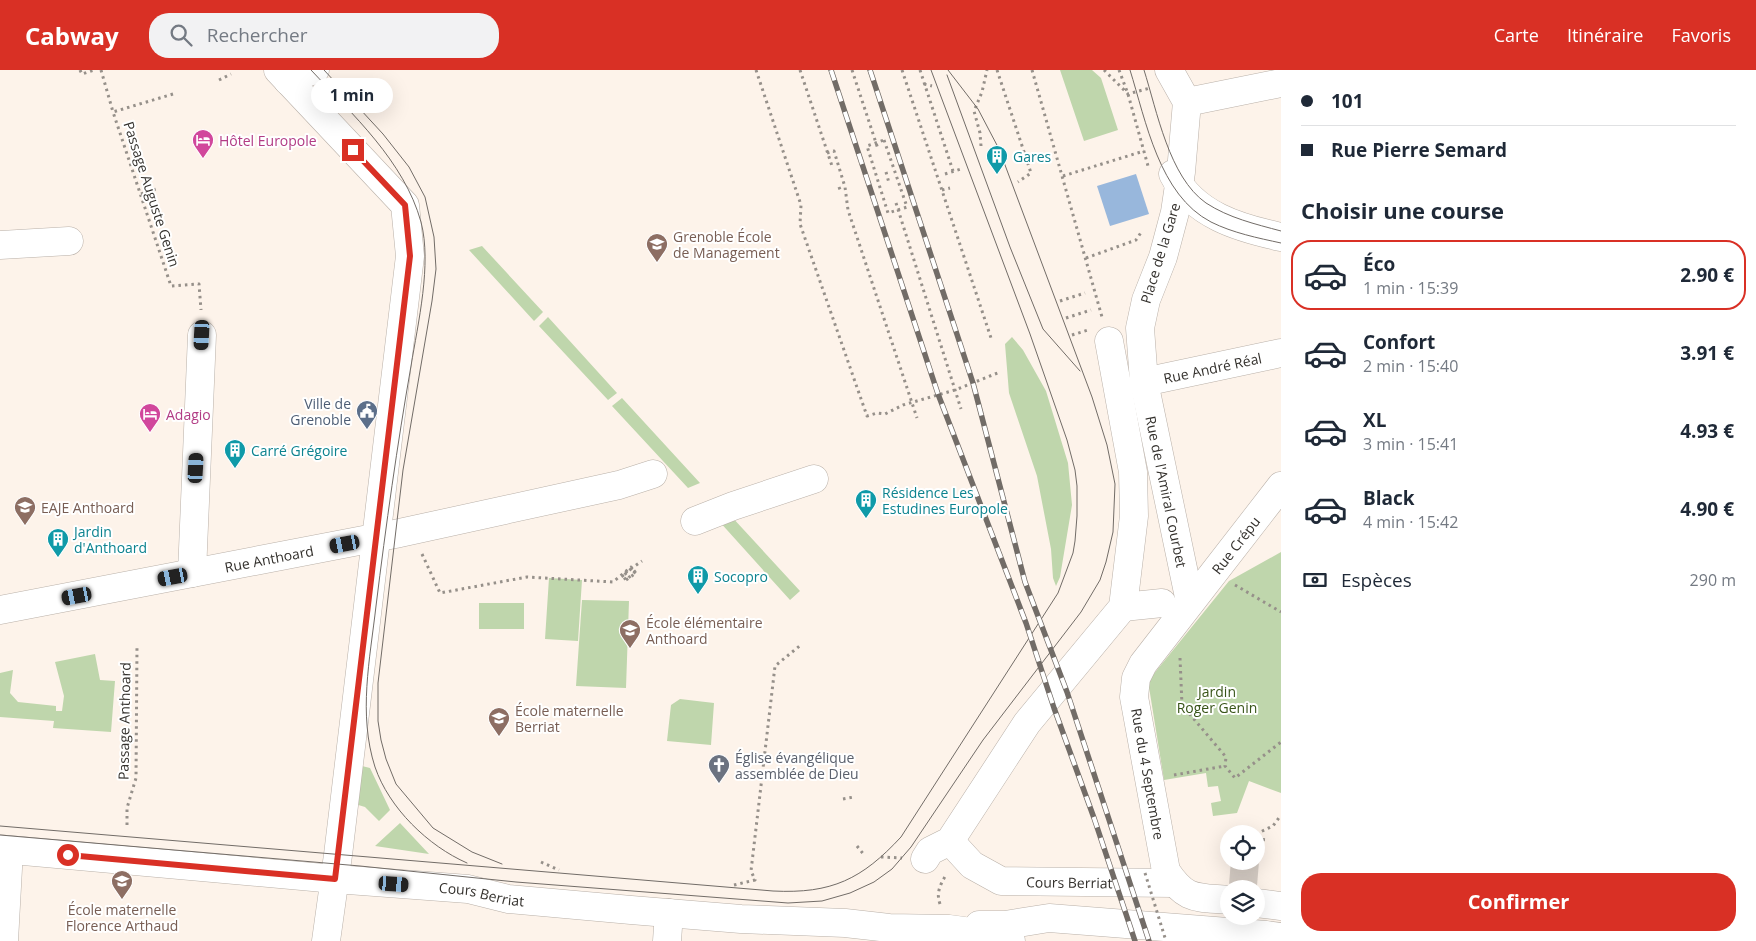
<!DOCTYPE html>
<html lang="fr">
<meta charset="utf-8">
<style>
body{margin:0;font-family:"Open Sans",sans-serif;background:#f2f2f3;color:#1f2937;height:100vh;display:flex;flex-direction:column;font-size:19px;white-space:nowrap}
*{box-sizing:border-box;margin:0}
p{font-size:16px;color:#747a83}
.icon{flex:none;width:28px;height:28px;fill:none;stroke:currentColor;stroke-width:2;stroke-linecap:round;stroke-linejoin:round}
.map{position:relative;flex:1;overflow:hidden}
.panel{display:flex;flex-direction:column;background:#fff;width:475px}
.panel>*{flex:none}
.top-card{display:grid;align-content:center;height:110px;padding:0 20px;background:#fff}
.tools{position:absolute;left:1220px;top:755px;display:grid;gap:10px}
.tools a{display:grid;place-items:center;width:45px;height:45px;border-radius:50%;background:#fff;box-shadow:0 5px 20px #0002;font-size:25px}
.end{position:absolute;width:22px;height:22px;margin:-11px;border:6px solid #d93025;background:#fff;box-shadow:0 0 0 2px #fff}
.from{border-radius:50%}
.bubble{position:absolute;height:35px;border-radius:18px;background:#fff;box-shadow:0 5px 20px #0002;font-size:16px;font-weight:700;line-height:35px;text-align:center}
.car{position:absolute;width:15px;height:30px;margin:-15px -8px;border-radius:6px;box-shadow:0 0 4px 1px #0007;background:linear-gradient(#222 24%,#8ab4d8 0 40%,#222 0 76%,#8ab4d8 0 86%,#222 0)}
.top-card b{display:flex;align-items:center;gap:18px;height:48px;font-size:19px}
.top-card b+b{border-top:1px solid #e0e1e3}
.top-card i{width:12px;height:12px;background:#1f2937}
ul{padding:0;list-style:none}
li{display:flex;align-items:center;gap:15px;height:70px;margin:0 10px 8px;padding:0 10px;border:2px solid transparent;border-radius:20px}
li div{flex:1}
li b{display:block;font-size:19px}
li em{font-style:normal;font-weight:700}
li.active{border-color:#d93025}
li>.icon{width:45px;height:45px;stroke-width:1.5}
h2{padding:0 20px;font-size:22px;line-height:60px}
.pay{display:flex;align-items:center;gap:12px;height:55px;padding:0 20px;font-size:19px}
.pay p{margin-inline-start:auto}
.primary-button{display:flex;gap:10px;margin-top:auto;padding:10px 20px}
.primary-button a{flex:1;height:58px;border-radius:20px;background:#d93025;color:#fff;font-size:20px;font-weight:700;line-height:58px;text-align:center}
header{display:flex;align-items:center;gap:30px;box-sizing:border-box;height:70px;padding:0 25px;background:#d93025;color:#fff}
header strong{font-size:24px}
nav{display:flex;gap:28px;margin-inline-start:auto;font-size:18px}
.search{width:350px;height:45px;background:#f2f2f3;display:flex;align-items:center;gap:12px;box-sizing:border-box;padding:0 18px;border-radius:20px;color:#747a83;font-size:19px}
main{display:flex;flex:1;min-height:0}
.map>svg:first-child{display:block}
.green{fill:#bfd6ac}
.water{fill:#98b7dc}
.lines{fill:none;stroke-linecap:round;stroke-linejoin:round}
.minor-tunnel{stroke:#d5ccc4;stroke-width:28;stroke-dasharray:28 14;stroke-linecap:butt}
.minor-casing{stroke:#b9b0a8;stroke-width:29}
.path{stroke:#96908a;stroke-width:3;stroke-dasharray:2.5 4;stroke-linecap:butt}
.minor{stroke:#fff;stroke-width:28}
.tram{stroke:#726c67;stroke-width:1}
.rail-casing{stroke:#726c67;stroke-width:5.5}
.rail{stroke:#fff;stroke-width:4;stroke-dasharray:11;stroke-linecap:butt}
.path-bridge{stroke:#96908a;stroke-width:3;stroke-dasharray:2.5 4;stroke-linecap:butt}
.route{stroke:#d93025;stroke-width:6}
.labels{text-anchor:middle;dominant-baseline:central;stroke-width:4;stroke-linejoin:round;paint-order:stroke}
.hotel-label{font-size:14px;fill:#b23c85;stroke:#fff;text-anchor:start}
.culture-label{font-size:14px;fill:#0d838f;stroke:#fff;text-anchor:start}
.street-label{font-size:14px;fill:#34312d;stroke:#fff}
.education-label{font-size:14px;fill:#785e54;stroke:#fff;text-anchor:start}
.service-label{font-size:14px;fill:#4e5e75;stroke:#fff;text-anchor:end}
.park-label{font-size:14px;fill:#385418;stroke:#fff}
.worship-label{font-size:14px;fill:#5b616d;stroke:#fff;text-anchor:start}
</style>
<header>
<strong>Cabway</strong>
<div class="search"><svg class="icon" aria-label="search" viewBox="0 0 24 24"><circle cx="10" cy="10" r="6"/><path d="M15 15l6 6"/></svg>Rechercher</div>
<nav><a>Carte</a><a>Itinéraire</a><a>Favoris</a></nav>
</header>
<main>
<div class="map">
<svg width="1281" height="871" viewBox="0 0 1281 871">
<rect width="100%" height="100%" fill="#fdf3ea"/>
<!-- green -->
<path class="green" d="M1060,0H1092L1101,8L1118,60L1084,71Z
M482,176L543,242L534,251L469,180Z
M548,247L617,323L608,330L539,256Z
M1012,267L1023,280L1046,321L1068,393L1072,435L1060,507L1056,516L1053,508L1051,479L1037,406L1009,323L1005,274Z
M622,328L700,413L688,418L612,336Z
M731,446L800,521L790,530L718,450Z
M1281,482V723L1249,711L1237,743L1213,746L1211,733L1221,731L1218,716L1208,717L1206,703L1164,710L1148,611L1229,511Z
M549,508L582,510L578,571L545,569Z
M582,530L629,531L626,618L576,616Z
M479,533H524V559H479Z
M95,584L100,610L115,611L111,662L53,658L54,651L0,647V603L13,600L10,623L18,632L56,636V641H62L64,626L55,592Z
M680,629L714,633L711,675L667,671L671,635Z
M358,695L370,698L390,740L379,751L365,737L355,734Z
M400,753L429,784L375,776Z"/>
<!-- water -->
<path class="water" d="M1136,104L1149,144L1110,156L1097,116Z"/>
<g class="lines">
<!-- minor-tunnel -->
<path class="minor-tunnel" d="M1243,815L1245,791"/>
<!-- minor casing -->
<g class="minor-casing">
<g id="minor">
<path d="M278,0L405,135L410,186L338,785L326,871"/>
<path id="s1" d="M1169,0L1187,32L1181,102L1175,142L1163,187L1146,230L1140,258L1144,312L1190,532"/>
<path d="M288,11L294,7L315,0"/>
<path d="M1187,32L1281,13"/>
<path d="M1173,104C1194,145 1239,158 1281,167"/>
<path d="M0,175L69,171"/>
<path id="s2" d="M1144,312L1281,283"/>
<path d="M695,451L733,436L814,409"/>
<path d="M192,503L202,265"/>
<path d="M1123,537L1162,533"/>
<path id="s3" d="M0,540L395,464L619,415L653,404"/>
<path id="s4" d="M950,771L972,795L1001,811L1173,813"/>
<path id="s5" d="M0,779L335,809L468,819L508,829L631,840L741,849L845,853L889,858L949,859L964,861L978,869L1011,871"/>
<path d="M925,789L930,781L950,771L1027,653L1123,537L1134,446L1133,402L1109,271"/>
<path id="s6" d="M1229,830C1196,827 1186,831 1166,801L1134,627L1136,608L1143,594L1281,416"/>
<path d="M1256,833L1281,836"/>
<path d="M979,855H1005L1049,848L1266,865L1281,867"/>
<path d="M4,871L9,780"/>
<path d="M667,871L669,843"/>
</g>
</g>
<!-- path -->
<path class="path" d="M80,0L82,4L94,0
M101,0L113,42
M756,0L801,135L800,154L867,346L877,343L885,344L903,335L955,320L1000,302
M800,0L832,96
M852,0L878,79
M902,0L992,271
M920,0L953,101
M997,0L1031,103L1018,112
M1032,0L1102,247
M1104,0L1128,24L1150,18
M1119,0L1128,24L1148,96
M219,10L231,4
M924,14L932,16
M173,24L113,42L171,216L199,214L201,240
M884,70L907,137L888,143L867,76Z
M981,76L980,63L974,41L982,22L987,0
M827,83L834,81L845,117L848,140L917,348
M886,102L889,113
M945,104L961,99
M1063,106L1144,81
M839,117L841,122
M942,120L950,118
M141,124L156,119
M896,133L961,339
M1086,188L1136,170L1142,161
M1060,231L1085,223
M1066,248L1091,240
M1072,265L1088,260
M422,484L440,523L527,507L613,512L631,497L635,502L626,510L623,506L632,498L636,503L626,510L622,505L642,491
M1235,515L1281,542
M1180,588L1182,635L1226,687L1225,696L1235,708L1281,672
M1174,705L1225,696
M843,729L854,727
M127,755V738L136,708L137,576
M1256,764L1273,756L1281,745
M1226,767H1229
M1256,769L1267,770
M857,776L865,786
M881,787L902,788
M541,792L559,800
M734,815L755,810L751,801L775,596L802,574
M940,834C936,823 940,815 946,805"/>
<!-- minor -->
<use href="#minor" class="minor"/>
<!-- tram -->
<path class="tram" d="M311,0C353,45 404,91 421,152C432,194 418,253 411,296C397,376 386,455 376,536C370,589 358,644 375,697C389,738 428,776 467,793
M324,0L383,64L409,97L425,127L434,167L436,199L432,231L403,400L378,613V651L381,670L386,689L396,714L433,758L472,782L502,794
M1130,0C1146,51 1159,125 1211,152C1233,163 1258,168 1281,173
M1144,0C1157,41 1169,107 1206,133C1229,148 1255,154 1281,161
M947,5L1010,177L1043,259L1080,301
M0,756L773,821C832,824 862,809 901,767L1058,523L1073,483L1075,471L1077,446V416L1075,400L1067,370L1030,264L931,0
M0,765L360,796L516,812L788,833L822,831L850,823L874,812L892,799L911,777L983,670L1081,542L1100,510L1106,492L1113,462L1115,414L1107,375L1092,327L999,79L978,39L948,0"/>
<!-- rail casing -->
<g class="rail-casing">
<path id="rail" d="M831,0L938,324L1026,553L1054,638L1094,748L1135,871
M870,0L973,313L1025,512L1067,622L1149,871"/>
</g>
<!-- rail -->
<use href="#rail" class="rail"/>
<!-- path-bridge -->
<path class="path-bridge" d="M1145,803L1166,871"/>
</g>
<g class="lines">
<!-- route -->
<path class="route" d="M68,785L335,809L410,186L405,135L353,80"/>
</g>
<!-- icons -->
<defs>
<g id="hotel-pin" transform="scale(1.125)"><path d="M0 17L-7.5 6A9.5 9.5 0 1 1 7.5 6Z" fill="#d1479c" stroke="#fff"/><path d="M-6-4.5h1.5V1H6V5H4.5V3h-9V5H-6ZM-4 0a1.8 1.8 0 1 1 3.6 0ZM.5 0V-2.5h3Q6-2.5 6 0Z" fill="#fff"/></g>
<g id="building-pin" transform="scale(1.125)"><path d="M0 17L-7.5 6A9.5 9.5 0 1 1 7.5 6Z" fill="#0f9aa8" stroke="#fff"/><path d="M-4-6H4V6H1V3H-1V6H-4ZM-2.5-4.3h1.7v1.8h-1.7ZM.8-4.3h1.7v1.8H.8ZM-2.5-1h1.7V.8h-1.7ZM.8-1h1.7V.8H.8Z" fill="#fff"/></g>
<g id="university-pin" transform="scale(1.125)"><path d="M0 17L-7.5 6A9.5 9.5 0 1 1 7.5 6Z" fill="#8d6e63" stroke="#fff"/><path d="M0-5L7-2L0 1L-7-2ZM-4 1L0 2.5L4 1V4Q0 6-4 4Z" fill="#fff"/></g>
<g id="civic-pin" transform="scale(1.125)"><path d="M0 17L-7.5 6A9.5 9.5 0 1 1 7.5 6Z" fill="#5c6f8a" stroke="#fff"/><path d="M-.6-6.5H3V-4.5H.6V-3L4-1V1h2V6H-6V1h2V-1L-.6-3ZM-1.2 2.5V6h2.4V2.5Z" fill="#fff"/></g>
<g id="school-pin" transform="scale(1.125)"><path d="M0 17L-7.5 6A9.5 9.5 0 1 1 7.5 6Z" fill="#8d6e63" stroke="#fff"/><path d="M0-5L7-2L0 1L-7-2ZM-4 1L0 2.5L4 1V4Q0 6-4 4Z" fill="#fff"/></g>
<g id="church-pin" transform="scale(1.125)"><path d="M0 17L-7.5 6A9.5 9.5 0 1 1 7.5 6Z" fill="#6b7280" stroke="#fff"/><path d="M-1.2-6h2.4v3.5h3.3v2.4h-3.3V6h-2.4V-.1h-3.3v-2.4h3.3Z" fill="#fff"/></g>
</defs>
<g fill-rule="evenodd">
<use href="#hotel-pin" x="203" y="70"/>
<use href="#building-pin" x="997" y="86"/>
<use href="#university-pin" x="657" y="174"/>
<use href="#civic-pin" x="367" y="341"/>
<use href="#hotel-pin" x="150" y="344"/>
<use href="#building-pin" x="235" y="380"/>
<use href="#building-pin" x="866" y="430"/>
<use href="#school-pin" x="25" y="437"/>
<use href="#building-pin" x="58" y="469"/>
<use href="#building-pin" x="698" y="506"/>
<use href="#school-pin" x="630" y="560"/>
<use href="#school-pin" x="499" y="648"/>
<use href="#church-pin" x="719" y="695"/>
<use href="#school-pin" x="122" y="811"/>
</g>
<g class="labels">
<!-- hotel labels -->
<g class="hotel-label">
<text x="219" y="70">Hôtel Europole</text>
<text x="166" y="344">Adagio</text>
</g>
<!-- culture labels -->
<g class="culture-label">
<text x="1013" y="86">Gares</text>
<text x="251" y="380">Carré Grégoire</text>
<text x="882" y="422">Résidence Les<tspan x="882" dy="16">Estudines Europole</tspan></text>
<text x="74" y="461">Jardin<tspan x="74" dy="16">d'Anthoard</tspan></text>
<text x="714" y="506">Socopro</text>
</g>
<!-- street labels -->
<g class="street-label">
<text transform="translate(152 124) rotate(72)">Passage Auguste Genin</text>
<text transform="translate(1160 183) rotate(-73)">Place de la Gare</text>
<text stroke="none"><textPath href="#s2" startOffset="70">Rue André Réal</textPath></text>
<text stroke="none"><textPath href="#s1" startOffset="435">Rue de l'Amiral Courbet</textPath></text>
<text stroke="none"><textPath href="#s6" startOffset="436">Rue Crépu</textPath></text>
<text stroke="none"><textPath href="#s3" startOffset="274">Rue Anthoard</textPath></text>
<text transform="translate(124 651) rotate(-89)">Passage Anthoard</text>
<text transform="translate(1148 704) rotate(80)">Rue du 4 Septembre</text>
<text stroke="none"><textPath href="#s4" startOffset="134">Cours Berriat</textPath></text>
<text stroke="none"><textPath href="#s5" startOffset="484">Cours Berriat</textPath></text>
</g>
<!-- education labels -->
<g class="education-label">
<text x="673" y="166">Grenoble École<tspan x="673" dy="16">de Management</tspan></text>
<text x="41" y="437">EAJE Anthoard</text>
<text x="646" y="552">École élémentaire<tspan x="646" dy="16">Anthoard</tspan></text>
<text x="515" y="640">École maternelle<tspan x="515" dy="16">Berriat</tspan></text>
<text x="122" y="839" text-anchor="middle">École maternelle<tspan x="122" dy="16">Florence Arthaud</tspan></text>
</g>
<!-- service labels -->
<g class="service-label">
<text x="351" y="333">Ville de<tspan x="351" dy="16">Grenoble</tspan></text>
</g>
<!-- park labels -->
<g class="park-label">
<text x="1217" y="621">Jardin<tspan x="1217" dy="16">Roger Genin</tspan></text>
</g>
<!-- worship labels -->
<g class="worship-label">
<text x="735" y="687">Église évangélique<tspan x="735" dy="16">assemblée de Dieu</tspan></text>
</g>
</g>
</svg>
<div class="tools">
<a><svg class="icon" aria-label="locate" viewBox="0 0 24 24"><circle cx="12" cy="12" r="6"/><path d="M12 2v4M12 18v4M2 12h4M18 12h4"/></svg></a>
<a><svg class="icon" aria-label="layers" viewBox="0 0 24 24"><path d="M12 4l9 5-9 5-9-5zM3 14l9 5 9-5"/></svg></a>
</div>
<i class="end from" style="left:68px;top:785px"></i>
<i class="end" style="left:353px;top:80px"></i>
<div class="bubble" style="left:311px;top:8px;width:82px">1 min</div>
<i class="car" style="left:202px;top:265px;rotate:183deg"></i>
<i class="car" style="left:196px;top:398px;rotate:3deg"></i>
<i class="car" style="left:345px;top:474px;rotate:259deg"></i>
<i class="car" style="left:173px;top:507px;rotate:259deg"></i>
<i class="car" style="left:77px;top:526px;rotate:259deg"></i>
<i class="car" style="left:394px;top:814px;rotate:94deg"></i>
</div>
<section class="panel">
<div class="top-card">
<b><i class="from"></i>101</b>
<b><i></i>Rue Pierre Semard</b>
</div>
<h2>Choisir une course</h2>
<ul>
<li class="active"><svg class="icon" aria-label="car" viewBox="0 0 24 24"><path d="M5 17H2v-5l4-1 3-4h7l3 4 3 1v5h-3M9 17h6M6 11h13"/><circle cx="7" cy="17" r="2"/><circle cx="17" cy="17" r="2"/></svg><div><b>Éco</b><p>1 min · 15:39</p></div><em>2.90 €</em></li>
<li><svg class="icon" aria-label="car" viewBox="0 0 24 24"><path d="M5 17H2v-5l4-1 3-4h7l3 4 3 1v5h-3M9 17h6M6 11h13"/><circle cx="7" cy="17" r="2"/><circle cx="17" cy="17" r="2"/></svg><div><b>Confort</b><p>2 min · 15:40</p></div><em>3.91 €</em></li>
<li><svg class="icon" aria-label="car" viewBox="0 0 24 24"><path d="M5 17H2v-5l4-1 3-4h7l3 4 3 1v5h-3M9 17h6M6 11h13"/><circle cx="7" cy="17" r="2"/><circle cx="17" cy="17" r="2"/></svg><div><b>XL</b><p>3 min · 15:41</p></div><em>4.93 €</em></li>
<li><svg class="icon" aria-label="car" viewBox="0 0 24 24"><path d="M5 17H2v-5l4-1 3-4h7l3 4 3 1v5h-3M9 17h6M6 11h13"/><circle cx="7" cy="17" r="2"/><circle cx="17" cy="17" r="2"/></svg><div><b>Black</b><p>4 min · 15:42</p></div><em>4.90 €</em></li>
</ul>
<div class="pay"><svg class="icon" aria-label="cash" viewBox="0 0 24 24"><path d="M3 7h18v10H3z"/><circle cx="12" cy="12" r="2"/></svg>Espèces<p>290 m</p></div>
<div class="primary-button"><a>Confirmer</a></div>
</section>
</main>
